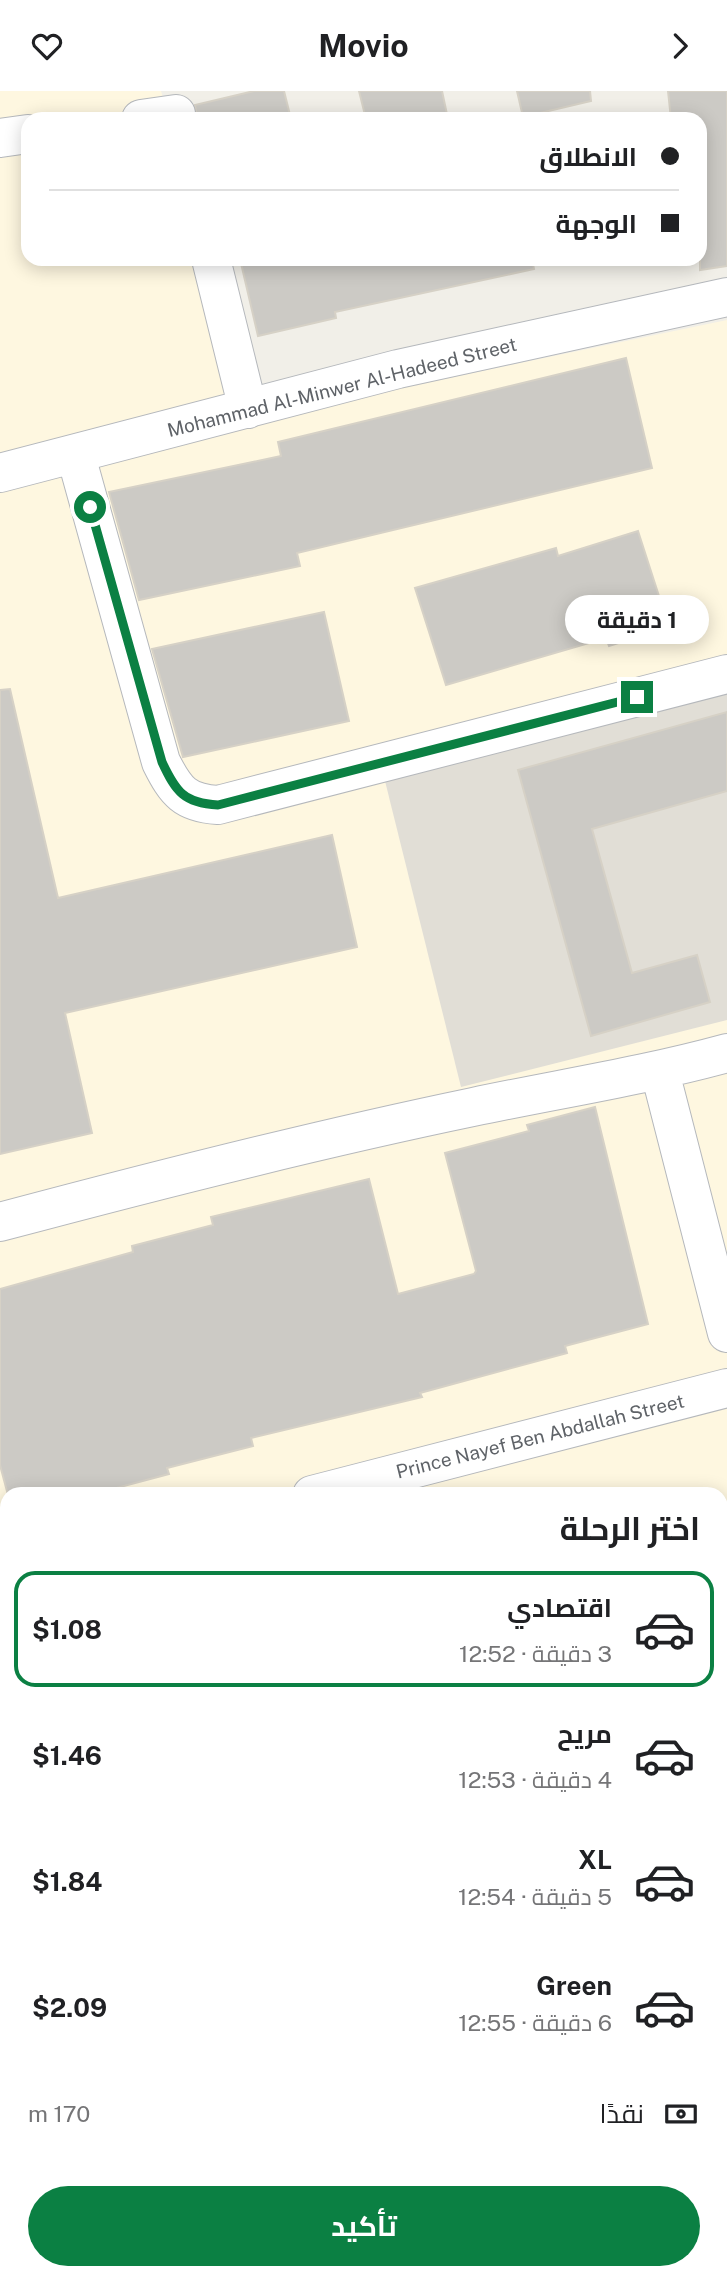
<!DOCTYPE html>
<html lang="ar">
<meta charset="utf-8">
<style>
body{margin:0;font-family:"Public Sans",Cairo,sans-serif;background:#f6f6f6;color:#202124;direction:rtl;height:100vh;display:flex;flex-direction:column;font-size:26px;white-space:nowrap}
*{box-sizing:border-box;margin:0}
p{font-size:23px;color:#757577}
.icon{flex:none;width:38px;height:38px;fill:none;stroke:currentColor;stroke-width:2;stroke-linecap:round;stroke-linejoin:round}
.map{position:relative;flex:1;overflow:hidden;direction:ltr}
.sheet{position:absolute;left:0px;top:1396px;width:728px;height:793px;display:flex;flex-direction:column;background:#fff;border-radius:21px 21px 0 0;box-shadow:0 4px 18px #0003;direction:rtl}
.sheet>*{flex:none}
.hud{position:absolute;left:21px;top:21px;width:686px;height:154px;border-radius:21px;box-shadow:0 4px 18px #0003;direction:rtl;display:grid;align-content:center;height:154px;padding:0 28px;background:#fff}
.end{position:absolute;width:32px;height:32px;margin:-16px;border:9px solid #0b8043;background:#fff;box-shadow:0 0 0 4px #fff}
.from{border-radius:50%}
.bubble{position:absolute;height:49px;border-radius:24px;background:#fff;box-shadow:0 4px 18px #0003;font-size:23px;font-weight:700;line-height:49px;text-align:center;direction:rtl}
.hud b{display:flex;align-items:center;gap:24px;height:66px;font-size:26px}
.hud b+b{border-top:2px solid #e0e0e0}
.hud i{width:18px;height:18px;background:#202124}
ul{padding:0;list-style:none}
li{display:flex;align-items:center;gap:21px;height:116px;margin:0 14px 10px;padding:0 14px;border:4px solid transparent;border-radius:21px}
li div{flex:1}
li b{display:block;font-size:26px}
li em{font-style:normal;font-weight:700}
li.active{border-color:#0b8043}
li>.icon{width:63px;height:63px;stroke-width:1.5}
h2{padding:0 28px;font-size:32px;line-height:84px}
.pay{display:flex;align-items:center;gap:18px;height:77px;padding:0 28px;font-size:26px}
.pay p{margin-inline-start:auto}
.primary-button{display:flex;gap:14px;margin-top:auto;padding:14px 28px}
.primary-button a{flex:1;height:80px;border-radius:42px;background:#0b8043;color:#fff;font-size:28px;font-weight:700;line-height:80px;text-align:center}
header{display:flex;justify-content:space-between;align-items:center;height:91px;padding:0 28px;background:#fff;font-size:32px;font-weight:700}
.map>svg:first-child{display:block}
.commercial{fill:#fef7e0;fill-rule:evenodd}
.education{fill:#e1ded6}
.building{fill:#cccac5;stroke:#d6d1c6;stroke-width:2}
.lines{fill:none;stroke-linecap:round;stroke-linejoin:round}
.minor-casing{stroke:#b5b8bc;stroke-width:40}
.minor{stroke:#fff;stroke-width:38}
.route{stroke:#0b8043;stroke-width:9}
.labels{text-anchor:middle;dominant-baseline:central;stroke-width:5;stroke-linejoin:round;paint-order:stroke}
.street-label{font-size:19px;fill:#5f6368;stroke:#fff}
</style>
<header><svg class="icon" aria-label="forward" viewBox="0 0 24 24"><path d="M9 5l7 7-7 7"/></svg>Movio<svg class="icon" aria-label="heart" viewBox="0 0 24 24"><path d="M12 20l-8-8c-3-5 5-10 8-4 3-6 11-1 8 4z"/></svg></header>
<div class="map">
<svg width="727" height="2189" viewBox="0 0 727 2189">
<rect width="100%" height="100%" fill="#f1efe8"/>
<!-- commercial -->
<path class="commercial" d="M0,0H161L169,28H28V168H207L251,328L727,229V2189H0ZM7,1404H721V2182H7Z"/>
<!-- education -->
<path class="education" d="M727,602V929L461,996L384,686Z"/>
<!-- building -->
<path class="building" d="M254,0H284L291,28H197L195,14Z
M359,0H442L448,28H366Z
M517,0H590L591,10L523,26Z
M668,0H727V175L700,179V28H671Z
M240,168H532L534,178L335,221L336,227L258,245Z
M626,267L652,377L297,462L300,475L139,509L109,401L281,365L278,351Z
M638,440L669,536L609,555L606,547L446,594L415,497L556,457L558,465Z
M324,521L349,630L183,666L152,558Z
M10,598L58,807L332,744L357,856L65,922L92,1042L0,1063V599Z
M727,621V700L592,738L632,882L697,864L710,911L591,945L518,679Z
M595,1016L648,1233L565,1255L567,1262L420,1302L422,1306L251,1347L253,1355L167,1377L169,1383L90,1404H8L0,1374V1198L133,1161L132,1155L213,1134L211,1126L369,1088L398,1203L474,1183L476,1180L445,1062L529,1040L527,1034Z"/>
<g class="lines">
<!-- minor casing -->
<g class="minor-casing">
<path id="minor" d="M141,28L176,23
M0,47L28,43
M211,168L248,318
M76,365L161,671C176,701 185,712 218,714L727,583
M0,382L398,278L727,206
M660,981L727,1242
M0,1131C157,1089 314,1049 473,1016C558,998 643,985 727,962
M312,1404L727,1297
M0,1486L7,1484
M721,1684L727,1682
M0,1837L7,1836
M723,1866L727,1868
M0,1962L7,1961
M721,2039L727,2040
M25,2189V2182"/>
</g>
<!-- minor -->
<use href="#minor" class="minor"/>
</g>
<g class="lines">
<!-- route -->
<path class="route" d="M90,416L162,671C176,701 184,712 218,714L637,606"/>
</g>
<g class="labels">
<!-- street labels -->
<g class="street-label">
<text transform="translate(342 296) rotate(-14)">Mohammad Al-Minwer Al-Hadeed Street</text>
<text transform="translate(540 1345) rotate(-14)">Prince Nayef Ben Abdallah Street</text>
</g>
</g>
</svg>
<i class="end from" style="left:90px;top:416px"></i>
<i class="end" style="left:637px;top:606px"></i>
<div class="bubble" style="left:565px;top:504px;width:144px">1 دقيقة</div>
<div class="hud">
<b><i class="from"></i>الانطلاق</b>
<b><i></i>الوجهة</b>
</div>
<section class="sheet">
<h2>اختر الرحلة</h2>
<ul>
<li class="active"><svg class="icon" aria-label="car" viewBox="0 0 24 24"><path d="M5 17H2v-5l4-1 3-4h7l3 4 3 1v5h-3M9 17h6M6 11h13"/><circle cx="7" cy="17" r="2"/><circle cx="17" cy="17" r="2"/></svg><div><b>اقتصادي</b><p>3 دقيقة · 12:52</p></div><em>$1.08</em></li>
<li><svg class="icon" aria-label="car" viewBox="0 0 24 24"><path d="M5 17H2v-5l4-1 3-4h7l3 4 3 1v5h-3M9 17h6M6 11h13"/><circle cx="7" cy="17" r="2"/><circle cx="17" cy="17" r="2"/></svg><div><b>مريح</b><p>4 دقيقة · 12:53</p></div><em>$1.46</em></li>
<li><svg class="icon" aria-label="car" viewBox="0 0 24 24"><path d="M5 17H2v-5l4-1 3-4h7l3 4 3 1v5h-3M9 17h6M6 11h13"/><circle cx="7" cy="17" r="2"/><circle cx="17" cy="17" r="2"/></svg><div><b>XL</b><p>5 دقيقة · 12:54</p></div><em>$1.84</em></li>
<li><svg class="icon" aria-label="car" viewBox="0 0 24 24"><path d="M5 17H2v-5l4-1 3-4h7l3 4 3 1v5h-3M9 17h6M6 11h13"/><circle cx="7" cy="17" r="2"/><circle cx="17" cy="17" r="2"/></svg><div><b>Green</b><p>6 دقيقة · 12:55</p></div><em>$2.09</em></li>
</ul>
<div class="pay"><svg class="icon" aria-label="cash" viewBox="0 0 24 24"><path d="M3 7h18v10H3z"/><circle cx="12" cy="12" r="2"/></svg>نقدًا<p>170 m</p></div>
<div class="primary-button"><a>تأكيد</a></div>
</section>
</div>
